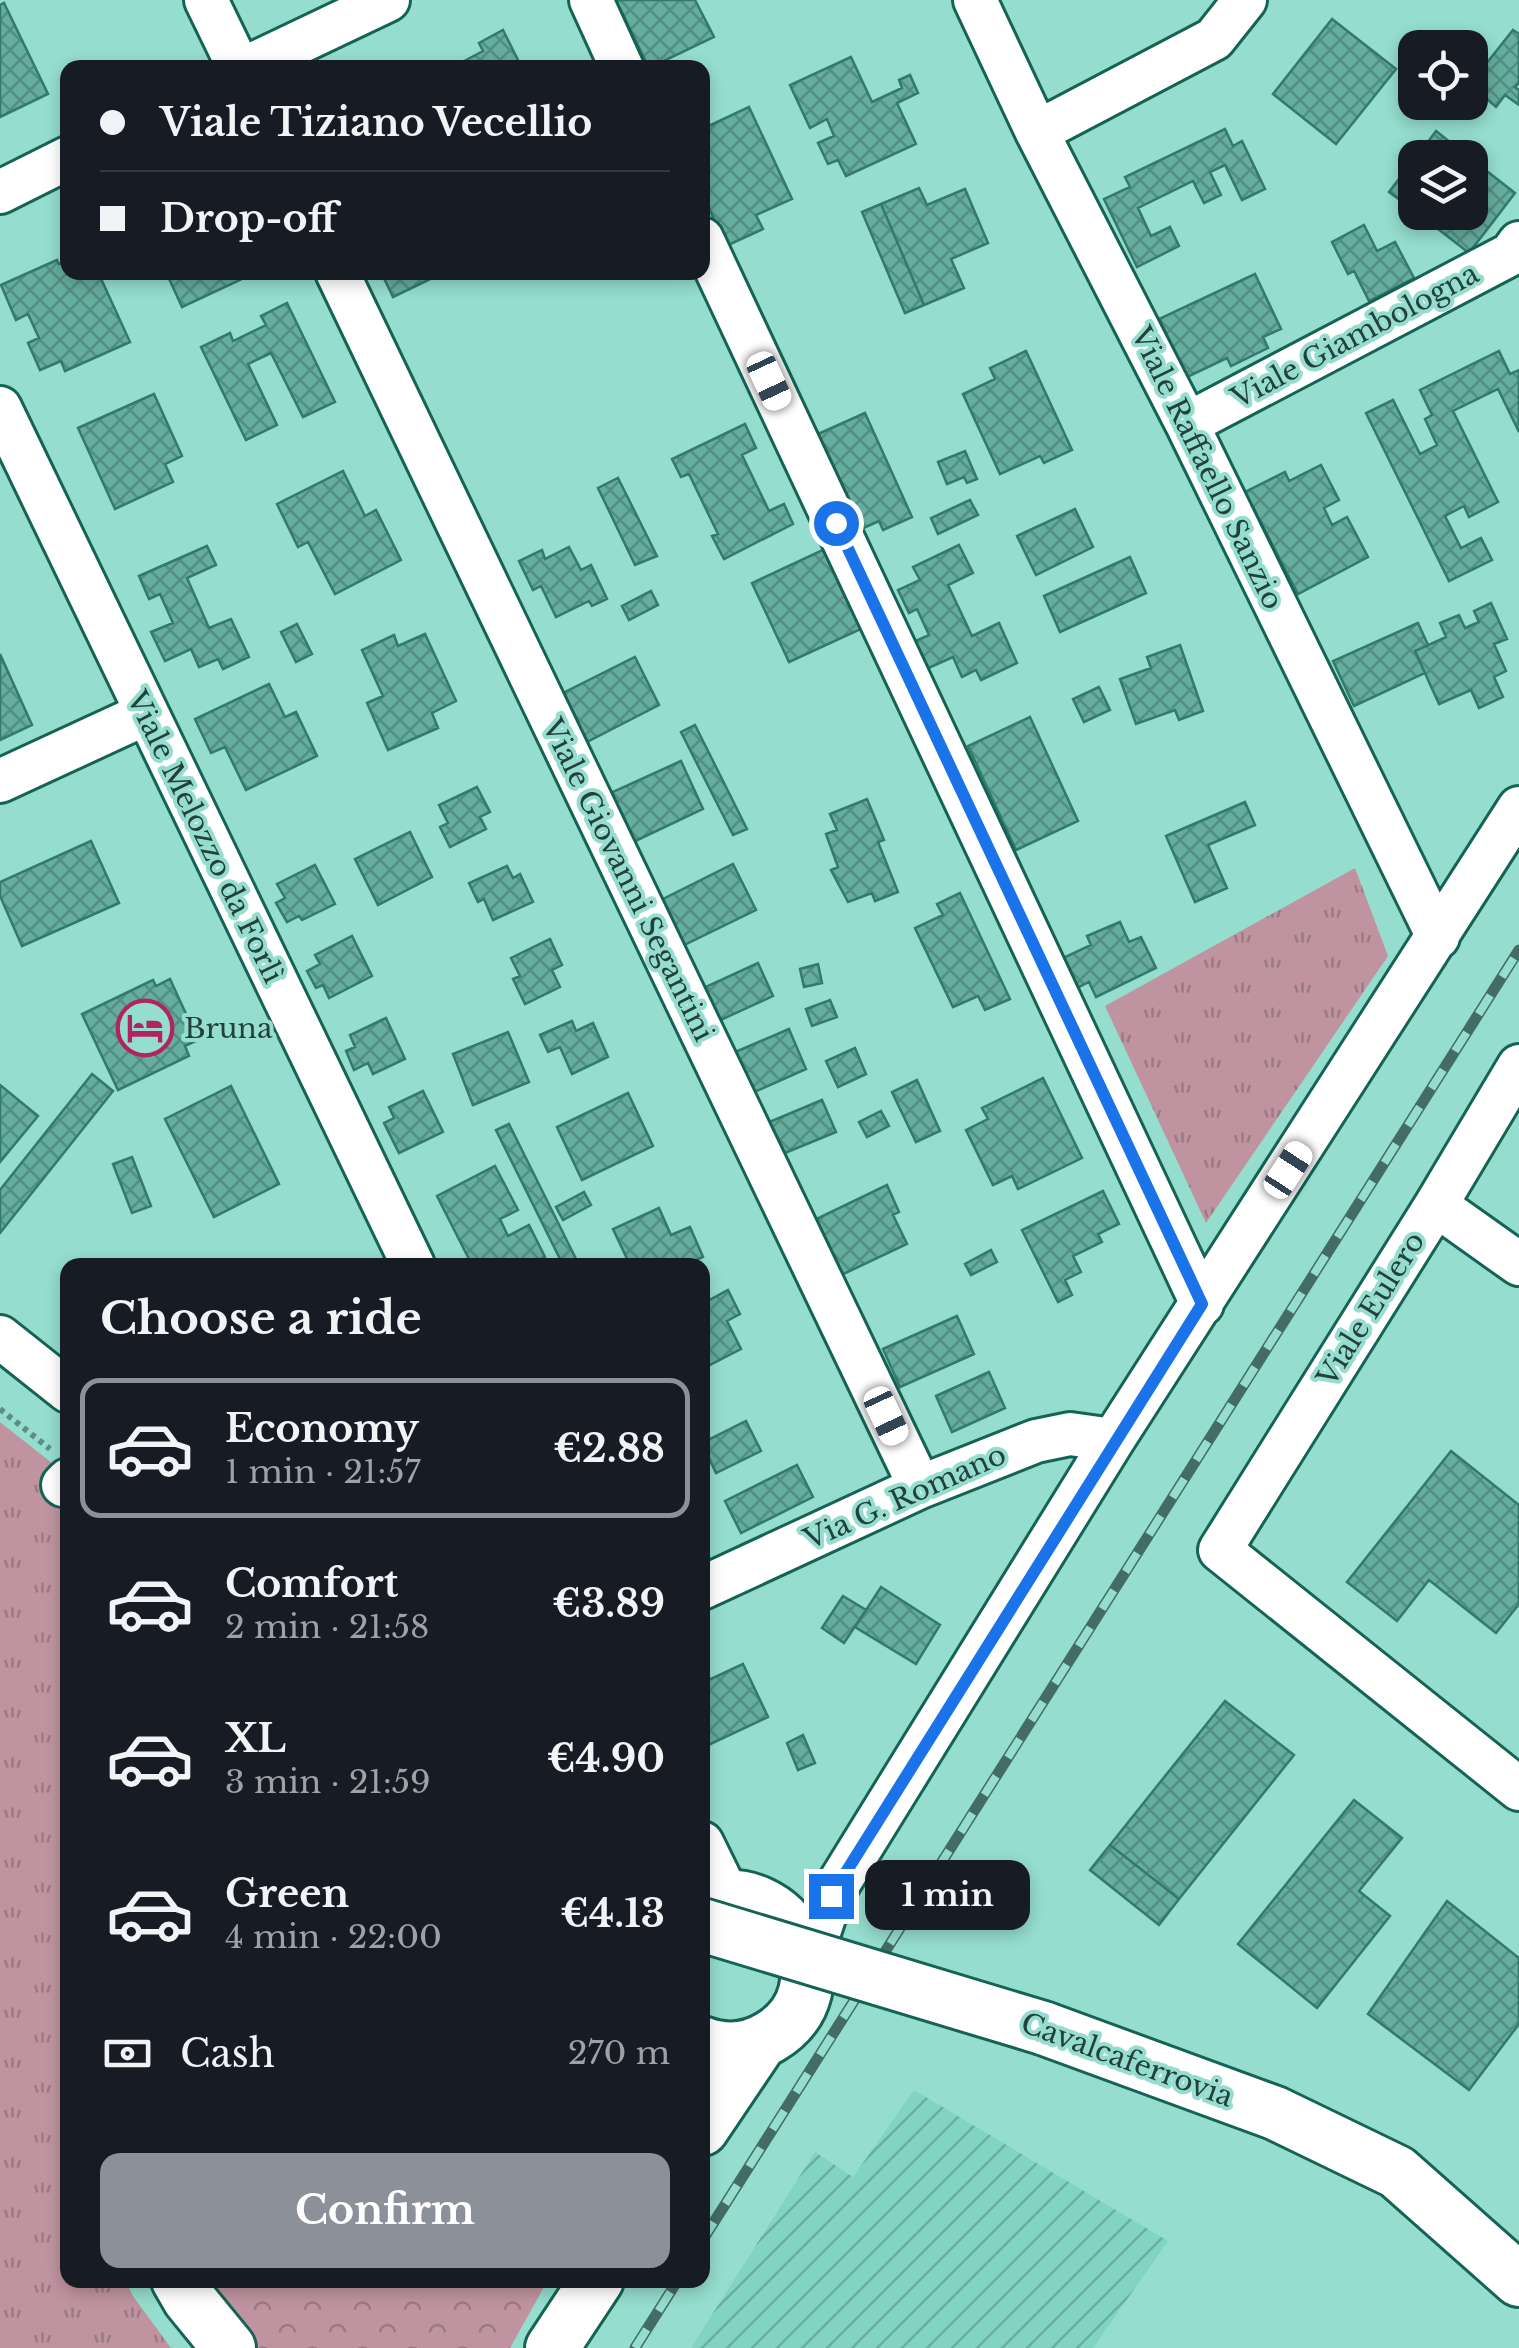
<!DOCTYPE html>
<meta charset="utf-8">
<style>
body{margin:0;font-family:"Libre Baskerville",serif;background:#20242c;color:#f1f3f6;height:100vh;display:flex;flex-direction:column;font-size:38px;white-space:nowrap}
*{box-sizing:border-box;margin:0}
p{font-size:32px;color:#9ea1a6}
.icon{flex:none;width:55px;height:55px;fill:none;stroke:currentColor;stroke-width:2;stroke-linecap:round;stroke-linejoin:round}
.map{position:relative;flex:1;overflow:hidden}
.sheet{position:absolute;left:60px;top:1258px;width:650px;height:1030px;display:flex;flex-direction:column;background:#171b24;border-radius:20px;box-shadow:0 5px 15px #0003}
.sheet>*{flex:none}
.guide{position:absolute;left:60px;top:60px;width:650px;height:220px;border-radius:20px;box-shadow:0 5px 15px #0003;display:grid;align-content:center;height:220px;padding:0 40px;background:#171b24}
.tools{position:absolute;left:1398px;top:30px;display:grid;gap:20px}
.tools a{display:grid;place-items:center;width:90px;height:90px;border-radius:20px;background:#171b24;box-shadow:0 5px 15px #0003;font-size:50px}
.end{position:absolute;width:45px;height:45px;margin:-22px;border:12px solid #1a73e8;background:#fff;box-shadow:0 0 0 5px #fff}
.from{border-radius:50%}
.bubble{position:absolute;height:70px;border-radius:20px;background:#171b24;box-shadow:0 5px 15px #0003;font-size:32px;font-weight:800;line-height:70px;text-align:center}
.car{position:absolute;width:30px;height:60px;margin:-30px -15px;border-radius:12px;box-shadow:0 0 8px 2px #0007;background:linear-gradient(#fff 24%,#345 0 40%,#fff 0 76%,#345 0 86%,#fff 0)}
.guide b{display:flex;align-items:center;gap:35px;height:95px;font-size:38px}
.guide b+b{border-top:2px solid #363941}
.guide i{width:25px;height:25px;background:#f1f3f6}
ul{padding:0;list-style:none}
li{display:flex;align-items:center;gap:30px;height:140px;margin:0 20px 15px;padding:0 20px;border:5px solid transparent;border-radius:20px}
li div{flex:1}
li b{display:block;font-size:38px}
li em{font-style:normal;font-weight:800}
li.on{border-color:#8c9099}
li>.icon{width:90px;height:90px;stroke-width:1.5}
h2{padding:0 40px;font-size:45px;line-height:120px}
.pay{display:flex;align-items:center;gap:25px;height:110px;padding:0 40px;font-size:38px}
.pay p{margin-inline-start:auto}
.action{display:flex;gap:20px;margin-top:auto;padding:20px 40px}
.action a{flex:1;height:115px;border-radius:20px;background:#8c9099;color:#fff;font-size:40px;font-weight:800;line-height:115px;text-align:center}
.map>svg:first-child{display:block}
.industrial{fill:url(#industrial-furrows)}
.grass{fill:url(#grass-tufts)}
.park{fill:url(#park-crowns)}
.building{fill:url(#building-cross-hatch);stroke:#317a6d;stroke-width:2.5}
.lines{fill:none;stroke-linecap:round;stroke-linejoin:round}
.minor-casing{stroke:#146356;stroke-width:48}
.tertiary-casing{stroke:#146356;stroke-width:58}
.path{stroke:#5b8e84;stroke-width:6;stroke-dasharray:5 5;stroke-linecap:butt}
.minor{stroke:#fff;stroke-width:42}
.tertiary{stroke:#fff;stroke-width:52}
.rail-casing{stroke:#436c64;stroke-width:11}
.rail{stroke:#95ddce;stroke-width:8;stroke-dasharray:22;stroke-linecap:butt}
.tertiary-bridge-casing{stroke:#146356;stroke-width:58;stroke-linecap:butt}
.tertiary-bridge{stroke:#fff;stroke-width:52}
.route{stroke:#1a73e8;stroke-width:12}
.labels{text-anchor:middle;dominant-baseline:central;stroke-width:8;stroke-linejoin:round;paint-order:stroke}
.street-label{font-size:28px;fill:#23413b;stroke:#95ddce}
.poi-label{font-size:28px;fill:#23413b;stroke:#95ddce;text-anchor:start}
</style>
<div class="map">
<svg width="1519" height="2348" viewBox="0 0 1519 2348">
<defs>
<pattern id="industrial-furrows" width="10" height="10" patternUnits="userSpaceOnUse" patternTransform="scale(2.5)"><rect width="10" height="10" fill="#81d4c3"/><path d="M-1 1l2-2M0 10L10 0M9 11l2-2" fill="none" stroke="#69aea0"/></pattern>
<pattern id="grass-tufts" width="24" height="20" patternUnits="userSpaceOnUse" patternTransform="scale(2.5)"><rect width="24" height="20" fill="#c093a0"/><path d="M3 7l-1-3M5 7V3M7 7l1-3M15 17l-1-3M17 17v-4M19 17l1-3" fill="none" stroke="#9c7a84"/></pattern>
<pattern id="park-crowns" width="20" height="18" patternUnits="userSpaceOnUse" patternTransform="scale(2.5)"><rect width="20" height="18" fill="#c093a0"/><path d="M2 6a3 3 0 1 1 6 0M12 15a3 3 0 1 1 6 0" fill="none" stroke="#9c7a84"/></pattern>
<pattern id="building-cross-hatch" width="8" height="8" patternUnits="userSpaceOnUse" patternTransform="scale(2.5)"><rect width="8" height="8" fill="#65ad9e"/><path d="M0 0l8 8M0 8l8-8" fill="none" stroke="#538e82"/></pattern>
</defs>
<rect width="100%" height="100%" fill="#95ddce"/>
<!-- industrial -->
<path class="industrial" d="M914,2090L1168,2241L1093,2348H691L815,2152L853,2177Z"/>
<!-- grass -->
<path class="grass" d="M1355,868L1388,956L1206,1223L1105,1006Z
M0,1422L67,1475L68,2280H125L133,2296L171,2348H0Z"/>
<!-- park -->
<path class="park" d="M200,2280H548L510,2348H259L238,2329Z"/>
<!-- building -->
<path class="building" d="M616,0H695L714,37L649,68Z
M4,3L48,94L0,117V5Z
M1332,19L1396,69L1336,144L1273,94Z
M503,30L522,68H451L483,51L479,43Z
M1513,30L1519,34V83L1515,87L1519,90V105L1505,95L1496,107L1470,84Z
M851,57L872,102L902,88L899,80L910,75L918,93L897,103L916,144L846,176L838,160L828,164L818,143L834,136L827,119L810,128L790,85Z
M749,107L792,199L756,215L763,229L726,246L702,193V129Z
M1225,129L1233,146L1242,141L1265,189L1242,200L1225,165L1210,172L1221,195L1204,203L1193,181L1138,208L1151,236L1170,227L1179,246L1137,267L1104,199L1130,187L1125,177Z
M1436,131L1470,158H1416Z
M1415,158V211L1389,192Z
M1470,158L1515,193L1469,253L1416,212L1437,215L1439,212H1470Z
M919,188L927,205L965,189L988,243L951,259L964,288L924,305L881,204Z
M881,204L924,305L905,313L862,212Z
M1364,225L1377,251L1395,242L1414,278L1369,301L1354,271L1348,274L1332,242Z
M57,260L59,264L68,260V272H98L130,342L65,371L61,361L40,370L28,343L39,338L28,314L16,320L1,285Z
M166,272H236L240,280L182,307Z
M381,272H443V273L393,297Z
M1255,274L1281,329L1263,337L1268,348L1231,366L1227,358L1187,377L1159,319Z
M287,303L335,402L303,417L271,353L248,364L277,425L246,440L201,347L230,333L233,341L266,325L261,316Z
M1026,351L1072,450L1044,463L1040,456L1000,474L963,394L995,379L990,368Z
M1499,351L1510,374L1519,370V432L1498,389L1453,411L1498,502L1469,517L1464,506L1445,516L1461,548L1481,538L1492,560L1449,581L1366,413L1393,400L1420,454L1437,445L1425,419L1432,415L1420,390Z
M154,394L182,456L165,464L173,482L115,509L78,428Z
M865,413L912,517L883,530L879,521L859,530L816,435Z
M745,424L756,448L742,455L769,511L784,504L793,524L724,559L712,536L718,534L689,474L681,477L672,459Z
M965,451L977,479L967,483L964,477L947,484L938,462Z
M1321,465L1339,500L1324,508L1332,525L1347,517L1368,557L1298,594L1245,492L1285,472L1289,481Z
M343,471L365,516L376,510L401,560L335,594L308,542L298,547L277,504Z
M618,478L657,556L635,565L598,488Z
M970,500L978,515L938,534L931,518Z
M1075,509L1093,547L1036,575L1017,536Z
M959,545L973,573L948,585L972,636L999,623L1017,663L981,680L976,670L962,677L953,657L924,670L911,643L929,635L917,609L909,613L898,590L920,580L913,567Z
M207,546L216,565L187,578L209,628L231,619L249,657L223,669L218,659L199,667L191,649L165,661L151,632L173,623L160,594L149,599L139,576Z
M569,547L581,570L591,565L607,599L592,606L589,601L556,617L541,586L533,590L519,561L542,550L545,559Z
M825,549L861,629L789,662L752,583Z
M1130,557L1146,593L1060,632L1044,596Z
M651,591L658,605L629,620L622,606Z
M1491,603L1507,639L1494,644L1506,671L1494,677L1503,697L1479,708L1471,690L1439,704L1415,651L1446,637L1440,623L1459,615L1465,628L1479,622L1474,611Z
M1418,623L1428,645L1415,651L1425,673L1354,706L1333,661Z
M297,624L312,654L296,662L281,632Z
M425,634L456,701L432,713L438,728L388,750L367,703L383,696L362,650L394,635L398,646Z
M1180,645L1203,711L1179,720L1175,710L1136,724L1120,679L1151,668L1147,657Z
M0,654L32,725L0,740Z
M635,657L659,705L579,746L555,697Z
M269,684L285,717L296,712L317,756L246,790L225,747L211,753L195,719Z
M1099,687L1110,710L1084,722L1073,699Z
M1030,717L1078,821L1016,850L968,746Z
M695,725L747,829L733,835L681,732Z
M681,761L703,809L629,844L606,795Z
M477,787L490,812L480,817L486,829L450,847L440,827L448,823L439,805Z
M867,799L884,840L878,842L898,892L875,901L872,893L848,902L831,870L838,867L826,834L837,830L830,814Z
M1245,802L1255,825L1208,845L1227,888L1195,902L1166,836Z
M410,832L432,877L378,905L355,859Z
M91,841L119,903L22,946L0,896V882Z
M733,864L756,910L682,946L659,901Z
M315,865L335,904L302,920L299,916L287,922L276,903L285,898L277,884Z
M507,866L513,878L520,874L533,902L493,920L484,899L478,902L469,883Z
M960,893L1010,999L985,1010L978,996L953,1007L915,928L943,915L937,904Z
M1120,922L1129,942L1141,937L1156,968L1096,997L1089,982L1077,988L1063,958L1091,945L1087,936Z
M352,936L372,976L329,998L323,985L316,988L307,971L320,964L315,955Z
M550,939L562,965L552,970L560,987L525,1004L513,979L520,976L511,958Z
M758,963L773,996L714,1023L699,990Z
M818,964L822,983L804,987L800,969Z
M170,979L198,1040L185,1046L189,1056L118,1090L82,1014L153,980L156,986Z
M830,1000L837,1017L812,1026L806,1009Z
M386,1018L405,1059L373,1074L368,1063L354,1070L346,1051L355,1047L350,1035Z
M572,1021L576,1031L593,1023L608,1057L572,1074L560,1047L548,1052L540,1035Z
M789,1029L806,1069L750,1094L733,1053Z
M508,1032L529,1082L473,1105L453,1054Z
M855,1048L866,1074L838,1087L826,1061Z
M92,1074L113,1091L0,1233V1190Z
M1043,1078L1082,1158L1018,1189L1012,1176L993,1185L966,1130L988,1119L982,1108Z
M917,1080L940,1131L916,1142L892,1092Z
M0,1085L38,1116L0,1162Z
M231,1086L279,1184L214,1217L165,1119Z
M423,1091L443,1132L399,1153L384,1123L394,1118L389,1107Z
M628,1093L653,1146L582,1180L557,1127Z
M822,1100L836,1132L780,1155L767,1123Z
M881,1111L889,1126L867,1137L859,1122Z
M509,1124L579,1265H563L496,1130Z
M132,1157L151,1206L132,1213L113,1164Z
M495,1166L518,1210L500,1219L508,1236L529,1225L545,1257L529,1265H472L437,1196Z
M887,1185L899,1212L893,1215L907,1244L837,1277L810,1222Z
M1103,1191L1119,1224L1098,1234L1102,1242L1073,1256L1081,1272L1065,1280L1072,1295L1058,1302L1022,1230Z
M584,1192L591,1205L563,1220L556,1207Z
M659,1208L671,1235L690,1227L703,1257L686,1265H630L613,1229Z
M991,1250L997,1262L971,1275L965,1264Z
M728,1290L740,1314L727,1321L741,1349L702,1369V1304Z
M957,1316L974,1354L900,1387L883,1349Z
M989,1372L1005,1408L952,1432L936,1396Z
M746,1421L761,1451L716,1473L702,1443Z
M1451,1451L1519,1505V1604L1496,1633L1429,1580L1397,1621L1347,1582Z
M797,1465L813,1497L741,1533L725,1501Z
M881,1587L940,1625L916,1664L855,1627Z
M843,1596L866,1610L844,1643L822,1628Z
M743,1664L768,1717L702,1748V1683Z
M1225,1701L1294,1755L1179,1899L1110,1845Z
M803,1735L815,1763L798,1770L787,1743Z
M1354,1800L1402,1838L1359,1891L1390,1916L1317,2008L1238,1944Z
M1110,1845L1179,1899L1159,1925L1090,1870Z
M1447,1901L1519,1958V2024L1469,2090L1368,2014Z"/>
<g class="lines">
<!-- minor casing -->
<g class="minor-casing">
<path id="minor" d="M206,0L239,68
M591,0L622,68
M975,0L1037,132L1187,424L1438,937
M245,68L388,0
M1037,132L1214,39L1245,0
M0,192L68,158
M702,239L1202,1304
M337,272L920,1487
M0,408L413,1265
M1187,424L1511,254L1519,243
M0,781L145,714
M1519,1066L1436,1205L1220,1550L1519,1789
M1436,1205L1519,1264
M0,1337L68,1391
M63,1485L68,1480
M702,1588L920,1487L1036,1441L1070,1434L1113,1440
M702,1843L728,1896
M807,1969L831,1896L1113,1440L1519,808"/>
</g>
<!-- tertiary casing -->
<g class="tertiary-casing">
<path id="tertiary" d="M702,1901C790,1873 849,1990 770,2037C749,2050 726,2052 702,2043
M1043,2028L1275,2113L1397,2172L1519,2280
M702,2129L760,2043
M178,2280L189,2299L229,2348
M552,2348L597,2280"/>
</g>
<!-- path -->
<path class="path" d="M0,1409L50,1449"/>
<!-- minor -->
<use href="#minor" class="minor"/>
<!-- tertiary -->
<use href="#tertiary" class="tertiary"/>
<!-- rail casing -->
<g class="rail-casing">
<path id="rail" d="M702,2241L1519,950
M635,2348L678,2280"/>
</g>
<!-- rail -->
<use href="#rail" class="rail"/>
<!-- tertiary-bridge casing -->
<g class="tertiary-bridge-casing">
<path id="tertiary-bridge" d="M702,1925L1043,2028"/>
</g>
<!-- tertiary-bridge -->
<use href="#tertiary-bridge" class="tertiary-bridge"/>
</g>
<g class="lines">
<!-- route -->
<path class="route" d="M831,1896L1202,1304L836,523"/>
</g>
<!-- icons -->
<defs>
<g id="hotel-ring" transform="scale(2.875)"><circle r="9.5" fill="#95ddce" stroke="#af2461" stroke-width="1.5"/><path d="M-6-4.5h1.5V1H6V5H4.5V3h-9V5H-6ZM-4 0a1.8 1.8 0 1 1 3.6 0ZM.5 0V-2.5h3Q6-2.5 6 0Z" fill="#af2461"/></g>
</defs>
<g fill-rule="evenodd">
<use href="#hotel-ring" x="145" y="1028"/>
</g>
<g class="labels">
<!-- street labels -->
<g class="street-label">
<text transform="translate(1355 336) rotate(-28)">Viale Giambologna</text>
<text transform="translate(1207 468) rotate(64)">Viale Raffaello Sanzio</text>
<text transform="translate(205 837) rotate(64)">Viale Melozzo da Forlì</text>
<text transform="translate(628 880) rotate(64)">Viale Giovanni Segantini</text>
<text transform="translate(1371 1309) rotate(-58)">Viale Eulero</text>
<text transform="translate(905 1497) rotate(-24)">Via G. Romano</text>
<text transform="translate(1127 2060) rotate(20)">Cavalcaferrovia</text>
</g>
<!-- poi labels -->
<g class="poi-label">
<text x="184" y="1028">Bruna</text>
</g>
</g>
</svg>
<div class="tools">
<a><svg class="icon" aria-label="locate" viewBox="0 0 24 24"><circle cx="12" cy="12" r="6"/><path d="M12 2v4M12 18v4M2 12h4M18 12h4"/></svg></a>
<a><svg class="icon" aria-label="layers" viewBox="0 0 24 24"><path d="M12 4l9 5-9 5-9-5zM3 14l9 5 9-5"/></svg></a>
</div>
<i class="end from" style="left:836px;top:523px"></i>
<i class="end" style="left:831px;top:1896px"></i>
<div class="bubble" style="left:865px;top:1860px;width:165px">1 min</div>
<i class="car" style="left:769px;top:381px;rotate:155deg"></i>
<i class="car" style="left:1288px;top:1170px;rotate:33deg"></i>
<i class="car" style="left:886px;top:1416px;rotate:155deg"></i>
<div class="guide">
<b><i class="from"></i>Viale Tiziano Vecellio</b>
<b><i></i>Drop-off</b>
</div>
<section class="sheet">
<h2>Choose a ride</h2>
<ul>
<li class="on"><svg class="icon" aria-label="car" viewBox="0 0 24 24"><path d="M5 17H2v-5l4-1 3-4h7l3 4 3 1v5h-3M9 17h6M6 11h13"/><circle cx="7" cy="17" r="2"/><circle cx="17" cy="17" r="2"/></svg><div><b>Economy</b><p>1 min · 21:57</p></div><em>€2.88</em></li>
<li><svg class="icon" aria-label="car" viewBox="0 0 24 24"><path d="M5 17H2v-5l4-1 3-4h7l3 4 3 1v5h-3M9 17h6M6 11h13"/><circle cx="7" cy="17" r="2"/><circle cx="17" cy="17" r="2"/></svg><div><b>Comfort</b><p>2 min · 21:58</p></div><em>€3.89</em></li>
<li><svg class="icon" aria-label="car" viewBox="0 0 24 24"><path d="M5 17H2v-5l4-1 3-4h7l3 4 3 1v5h-3M9 17h6M6 11h13"/><circle cx="7" cy="17" r="2"/><circle cx="17" cy="17" r="2"/></svg><div><b>XL</b><p>3 min · 21:59</p></div><em>€4.90</em></li>
<li><svg class="icon" aria-label="car" viewBox="0 0 24 24"><path d="M5 17H2v-5l4-1 3-4h7l3 4 3 1v5h-3M9 17h6M6 11h13"/><circle cx="7" cy="17" r="2"/><circle cx="17" cy="17" r="2"/></svg><div><b>Green</b><p>4 min · 22:00</p></div><em>€4.13</em></li>
</ul>
<div class="pay"><svg class="icon" aria-label="cash" viewBox="0 0 24 24"><path d="M3 7h18v10H3z"/><circle cx="12" cy="12" r="2"/></svg>Cash<p>270 m</p></div>
<div class="action"><a>Confirm</a></div>
</section>
</div>
